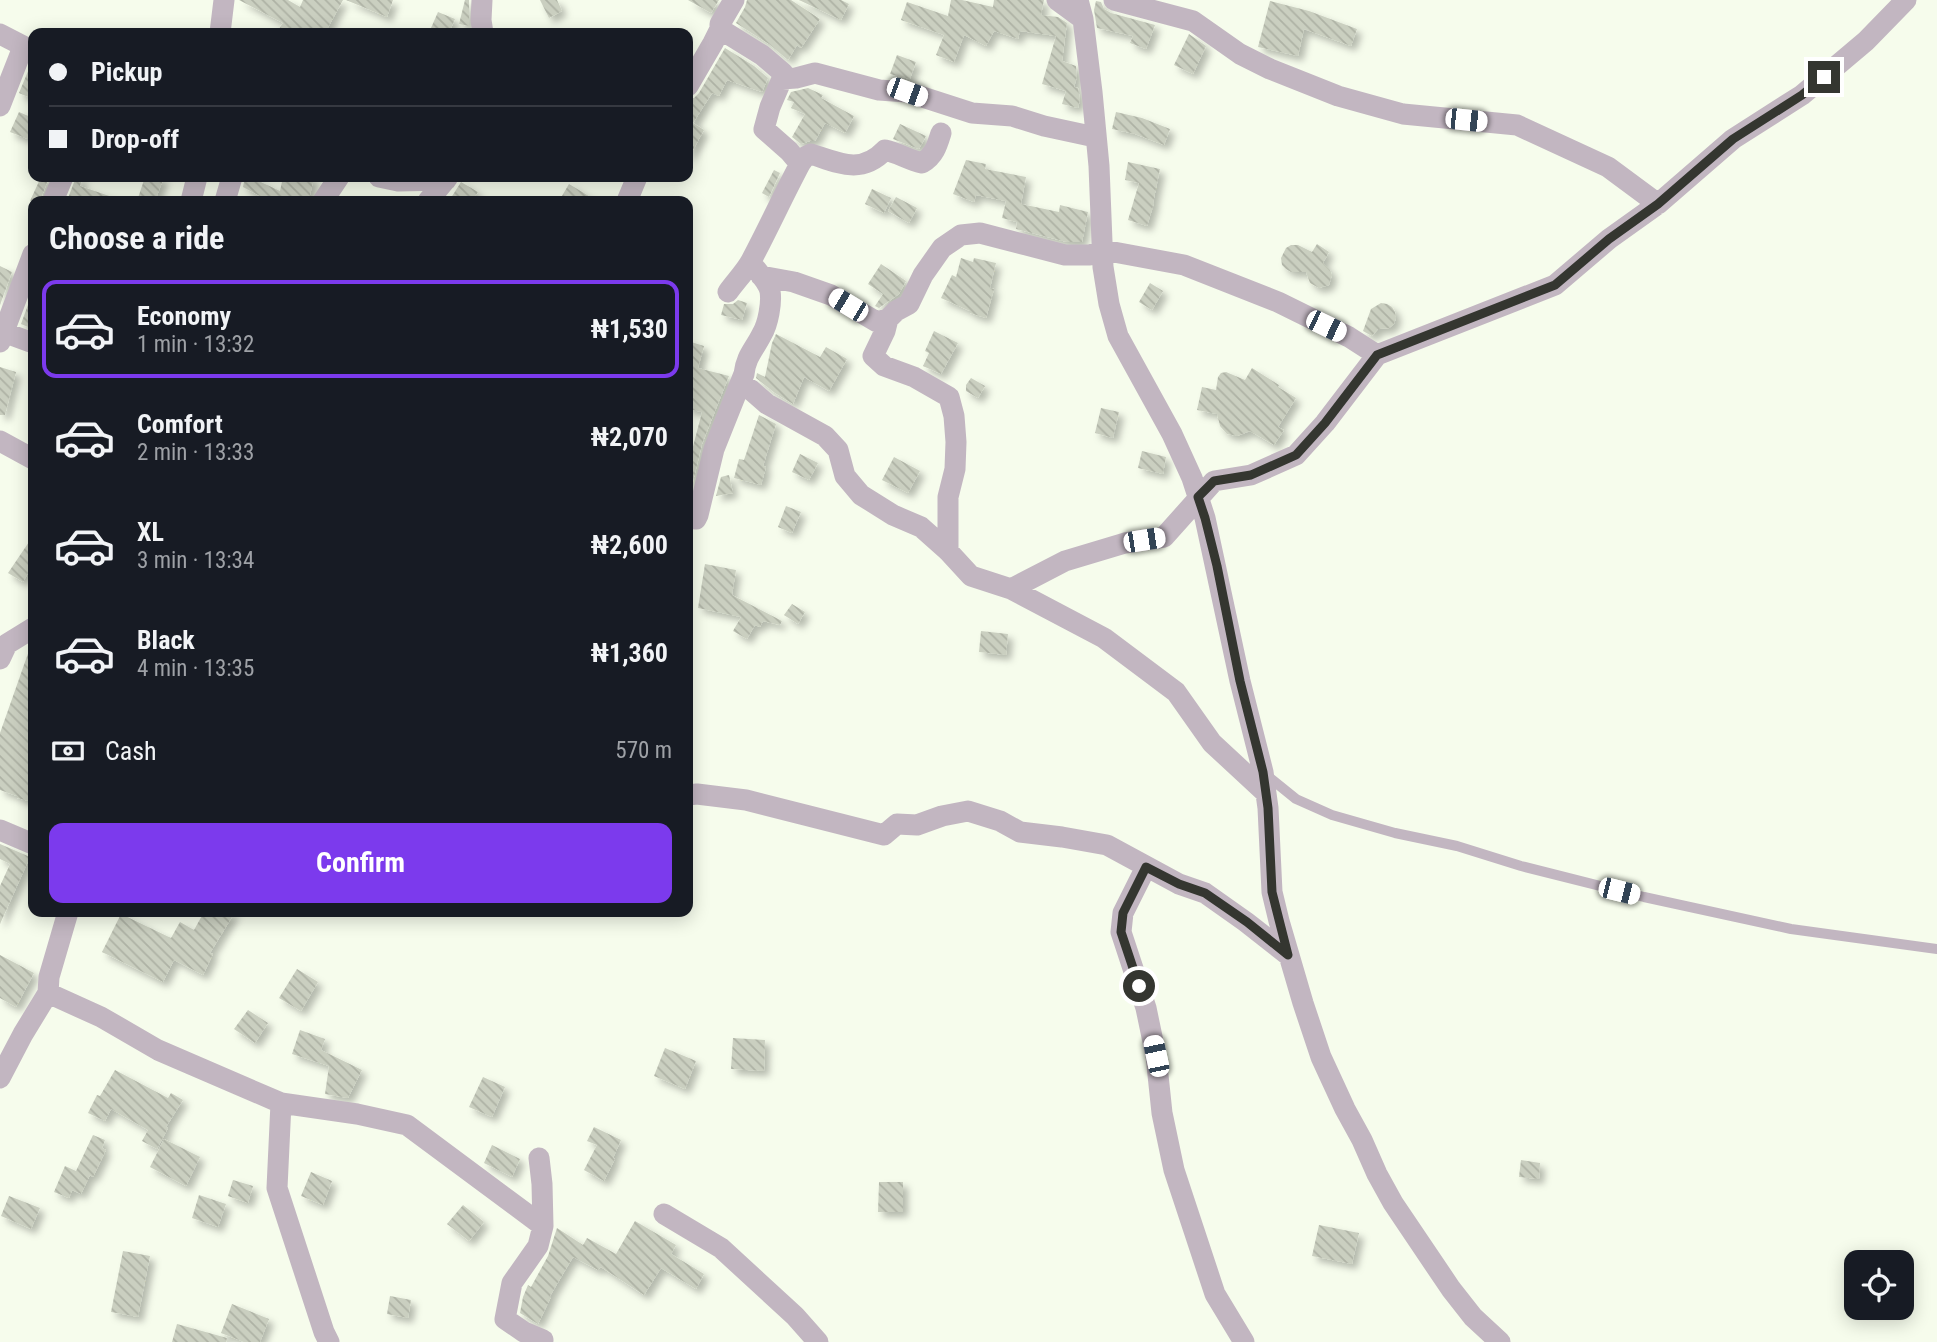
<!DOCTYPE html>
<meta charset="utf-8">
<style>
body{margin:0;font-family:"Roboto Condensed",sans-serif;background:#242831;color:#f1f3f6;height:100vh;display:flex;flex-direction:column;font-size:26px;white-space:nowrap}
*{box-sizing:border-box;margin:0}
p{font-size:23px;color:#9ea1a6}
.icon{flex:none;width:38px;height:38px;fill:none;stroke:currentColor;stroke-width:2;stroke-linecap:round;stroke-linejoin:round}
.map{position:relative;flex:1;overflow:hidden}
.panel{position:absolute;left:28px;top:196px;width:665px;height:721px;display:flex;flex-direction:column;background:#171b24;border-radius:14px;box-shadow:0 4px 18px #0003}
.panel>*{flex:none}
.banner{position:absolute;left:28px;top:28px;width:665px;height:154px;border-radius:14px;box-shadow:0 4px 18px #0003;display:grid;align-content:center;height:154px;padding:0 21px;background:#171b24}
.controls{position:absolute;left:1844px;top:1250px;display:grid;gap:14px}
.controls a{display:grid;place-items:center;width:70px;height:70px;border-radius:14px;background:#171b24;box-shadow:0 4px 18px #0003;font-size:35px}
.end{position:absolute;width:32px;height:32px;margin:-16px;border:9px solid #343630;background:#fff;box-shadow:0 0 0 4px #fff}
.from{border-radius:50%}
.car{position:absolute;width:21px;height:42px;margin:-21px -10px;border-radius:9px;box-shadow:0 0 5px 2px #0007;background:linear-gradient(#fff 24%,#345 0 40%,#fff 0 76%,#345 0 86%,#fff 0)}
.banner b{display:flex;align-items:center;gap:24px;height:66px;font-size:26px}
.banner b+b{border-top:2px solid #363941}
.banner i{width:18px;height:18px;background:#f1f3f6}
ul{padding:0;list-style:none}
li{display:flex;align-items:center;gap:21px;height:98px;margin:0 14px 10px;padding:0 7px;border:4px solid transparent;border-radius:14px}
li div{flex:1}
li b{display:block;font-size:26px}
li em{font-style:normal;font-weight:700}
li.current{border-color:#7c3aed}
li>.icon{width:63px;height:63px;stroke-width:1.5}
h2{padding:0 21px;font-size:32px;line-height:84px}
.pay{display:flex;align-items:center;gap:18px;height:77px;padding:0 21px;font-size:26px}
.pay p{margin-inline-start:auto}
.cta{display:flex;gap:14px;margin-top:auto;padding:14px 21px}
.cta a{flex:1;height:80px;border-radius:14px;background:#7c3aed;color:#fff;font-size:28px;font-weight:700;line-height:80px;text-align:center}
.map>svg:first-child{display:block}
.building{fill:url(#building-back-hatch);filter:url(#shadow)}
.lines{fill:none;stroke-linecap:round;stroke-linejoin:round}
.service{stroke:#c2b6c1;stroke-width:10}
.minor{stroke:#c2b6c1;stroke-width:21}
.route{stroke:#343630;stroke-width:9}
</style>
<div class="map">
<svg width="1937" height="1342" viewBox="0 0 1937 1342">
<defs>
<pattern id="building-back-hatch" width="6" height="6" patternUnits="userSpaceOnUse" patternTransform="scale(1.75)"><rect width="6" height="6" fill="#cacfc0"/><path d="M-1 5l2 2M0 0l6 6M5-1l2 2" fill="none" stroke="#aeb2a5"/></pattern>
<filter id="shadow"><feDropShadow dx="5" dy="5" stdDeviation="3.5" flood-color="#0004"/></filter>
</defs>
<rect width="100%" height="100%" fill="#f6fcec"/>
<!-- building -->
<path class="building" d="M239,0H288L300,7L303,0H343L325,33H276L283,23Z
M346,0H393L387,17Z
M465,0H469V26L459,24Z
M540,0H557L562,11L549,18Z
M688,0H719L711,13Z
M747,0H791L820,19L801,48L797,45L788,60L769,44L736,23L745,7Z
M799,0H841L849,4L841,20Z
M951,0H962L993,7L994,0H1044L1041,15L1058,17L1067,23L1062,61L1076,66L1077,77L1074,87L1078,88L1080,100L1078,108L1062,104L1066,91L1042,84L1056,36L1020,31L1018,39L994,31L986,46L964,35L954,62L936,55L944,35L901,20L907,2L948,16Z
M1096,1L1101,2L1104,9L1111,13L1155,25L1146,49L1130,43L1133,36L1097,28L1094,10Z
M1270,1L1309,11L1357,29L1351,46L1304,29L1298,56L1258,47Z
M438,12L455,19L449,33L431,28Z
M1189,34L1206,46L1193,74L1174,65Z
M725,48L754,66L768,78L762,92L727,80L719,96L712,93L693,123L704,130L688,159V99L694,98L699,93Z
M897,55L916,62L910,79L890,74Z
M31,64H33V99L19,93Z
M808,88L823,95L821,98L854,116L845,133L825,123L815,141H810L801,144L792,137L805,114L791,108L794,102L787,100L791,92Z
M19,112L33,118V141L10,132Z
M1116,112L1142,118L1170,129L1164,145L1135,134L1112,129Z
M900,124L926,136L919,149L893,139Z
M966,160L986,164L985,169L1026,177L1021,204L1059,212L1060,205L1088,212L1082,242H1067L1016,229L1017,222L1002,218L1006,201L976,195L974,202L953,194Z
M1128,162L1160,169L1153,203H1154L1147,226L1128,220L1139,183L1125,180Z
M774,170L780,173L769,197L762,193Z
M41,177H49L40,201H30Z
M76,177H83L80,186L118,199L117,201H67Z
M145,177H164L155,201H137Z
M245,177H250L280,191L283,177H314L309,200L302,196L300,201H269L243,187Z
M461,182L478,192L472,201H449Z
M569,184L597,201H559Z
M872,189L891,198L884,213L865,204Z
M896,197L917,208L909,223L888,211Z
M1317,244L1329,252L1323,263L1330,270L1332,275L1329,285L1319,288L1310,283L1306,272H1291L1286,269L1282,265L1281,258L1286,248L1291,245H1298L1312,252Z
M961,258L973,262L974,258L996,263L990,288L994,289L986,318L970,313V311L941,298L952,275L956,277Z
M881,264L906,281L899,294L879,308L875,306L883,294L868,284Z
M0,266L12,272L0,305Z
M1150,283L1163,291L1152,310L1139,302Z
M33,291V329L21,324Z
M738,300L747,303L742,320L721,315L724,304H733Z
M1381,303L1387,304L1392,307L1395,312L1396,318L1394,324L1389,328L1378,329L1372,336L1363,331L1371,309Z
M934,331L958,343L941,374L923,366L929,353L925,351Z
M776,334L820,357L826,347L847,359L829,391L804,377L793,404L775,393L756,378L757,373L765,377L772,343Z
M688,341L704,346L698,368L729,376L702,444L688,502V466L702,412L688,409Z
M0,367L16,372L5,415H0Z
M1252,368L1279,385L1278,387L1296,398L1278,427L1284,430L1274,445L1250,431L1237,436L1227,434L1220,426L1217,414L1197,410L1202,387L1216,390L1218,377L1221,373L1226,372L1245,380Z
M971,378L985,386L978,398L966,391V385Z
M1101,408L1119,412L1113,438L1095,433Z
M759,415L776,424L763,466L766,467L761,485L734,478L739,459L744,460Z
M1142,451L1166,457L1163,474L1138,468Z
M800,454L818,463L809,480L792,472Z
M894,457L920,471L908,493L882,480Z
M729,475L733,493L716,496L721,477Z
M786,506L801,512L792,533L778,527Z
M33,536V564L23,582L8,573Z
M705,564L736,570L732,595L782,621L780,625L763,621L760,627L755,625L747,639L733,631L741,617L698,608Z
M792,604L805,612L798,624L784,615Z
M981,631L1008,634L1006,655L979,652Z
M31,645H33V802L17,798V796L0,790V733Z
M0,844L30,857L0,924V886L10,864L0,859Z
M204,912H235L210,953L213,954L203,975L174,960L163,982L102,952L121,914L171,938L180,922L194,930Z
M0,955L34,973L16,1007L0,998Z
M297,969L318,982L301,1011L279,998Z
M248,1010L268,1023L255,1043L234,1029Z
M300,1030L325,1039L321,1050L362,1070L348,1098L325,1094L329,1066L292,1054Z
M733,1038L765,1040L764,1071L731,1069Z
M665,1048L696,1061L685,1089L654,1076Z
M115,1070L168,1098L171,1093L183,1100L166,1127L168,1128L157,1149L142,1141L148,1130L111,1109L105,1121L88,1113L97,1095L100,1096Z
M483,1077L505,1087L492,1117L469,1107Z
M594,1127L621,1140L613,1158L615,1159L604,1181L584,1170L597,1145L587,1141Z
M93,1135L105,1140L102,1148L106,1150L93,1177L90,1175L81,1194L72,1190L69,1198L54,1192L65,1166L76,1171Z
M164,1139L200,1157L186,1186L150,1167Z
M492,1145L520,1159L512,1177L484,1163Z
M1521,1160L1540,1163L1539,1179L1519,1177Z
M311,1172L332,1181L323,1205L301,1196Z
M233,1180L253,1186L248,1203L228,1196Z
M879,1182H903V1212H878Z
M199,1195L226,1204L218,1227L192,1218Z
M9,1196L40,1208L31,1229L1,1216Z
M463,1205L484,1222L469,1241L447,1224Z
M635,1221L676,1245L671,1254L704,1274L696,1289L661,1268L644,1295L601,1267L598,1270L573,1257L550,1296L551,1297L538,1324L520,1313L523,1297L528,1285L531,1287L548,1256L557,1228L583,1245L587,1238L616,1254Z
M1319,1225L1359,1233L1352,1264L1312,1256Z
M123,1251L150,1256L138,1317L111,1312Z
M390,1296L411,1300L408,1318L387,1314Z
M232,1304L269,1319L260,1342H244L221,1333Z
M177,1324L227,1338L226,1342H172Z"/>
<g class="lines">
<!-- service -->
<path class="service" d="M1265,774L1296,799L1332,815L1395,833L1457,846L1521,866L1644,897L1791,929L1937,949"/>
<!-- minor -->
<path class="minor" d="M482,0L481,20L483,33
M1057,0L1083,19
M1078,0L1083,19L1092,92L1099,166L1103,267L1109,304L1118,336L1172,434L1192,478L1205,518L1240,681L1263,772L1268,808L1272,892L1279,921L1303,1003L1321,1057L1345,1109L1362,1140L1377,1174L1393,1203L1451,1289L1473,1317L1500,1342
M1114,0L1193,21L1240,54L1270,69L1338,96L1403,114L1517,125L1608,167L1658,204
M720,29L762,55L783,73L782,79L770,107L764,129L789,151L800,164C783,196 768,229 751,261C745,272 735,282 728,292
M220,33L224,0
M0,34L33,51
M782,79L796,78L815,73L879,90L907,92L972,113L1012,116L1044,126L1095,137
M688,86L713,43L720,29V24L734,0
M0,106L23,47
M800,164L805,157L811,154C839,163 861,175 885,150C898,153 909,160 922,163C934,156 937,146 941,133
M379,177L398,181L446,180
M53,201L63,177
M191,201L197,177
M225,201L232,177
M323,201L339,177
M428,201L448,177
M627,201L637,177
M761,276L794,282L831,295L877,322L888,319L896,311L909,304L923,275L942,248L961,235L980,233L1065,255H1090L1103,250L1184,265L1278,302L1349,337L1377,355
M888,319L885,331L873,356L884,366L914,377L949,397L954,416L956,442L955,469L948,497V551
M3,332L33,343
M0,342L33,254
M740,384L751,390L767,404L825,436L838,450L845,476L861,495L893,515L921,527L948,551L971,576L1011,589L1104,638L1176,692L1212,743L1266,793
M0,441L33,459
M688,518L696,519L698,515L714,449L744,374C746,356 754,350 762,334C768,324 772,303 770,291C768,283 760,274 755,268
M1011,589L1065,561L1125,543L1164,537L1214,481L1251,475L1296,455L1325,423L1377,355L1555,285L1609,239L1658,204L1733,139L1802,95L1866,41L1906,0
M0,659L7,644L33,628
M688,795L697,794L746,800L884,835L897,824L917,825L942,816L968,811L1000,821L1020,832L1062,837L1107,845L1179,884L1205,893L1246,922L1288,955
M0,830L33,844
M1146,867L1123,913L1121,932L1146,1008L1156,1056L1162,1113L1174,1170L1215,1294L1244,1342
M48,993L101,1017L158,1050L281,1103L277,1188L324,1332L329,1342
M0,1078L23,1034L48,993L49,977L68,912
M281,1103L357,1114L407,1125L543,1226
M539,1158L542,1184L543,1226L538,1246L512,1283L505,1319L524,1332L543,1340L542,1342
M664,1214L721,1248L795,1316L818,1342"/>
</g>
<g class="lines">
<!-- route -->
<path class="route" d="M1139,986L1121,932L1123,913L1146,867L1179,884L1205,893L1247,922L1288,955L1272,892L1268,808L1263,772L1240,681L1217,566L1205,518L1198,497L1214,481L1251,475L1296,455L1325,423L1377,355L1555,285L1609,239L1658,204L1733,139L1802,95L1824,77"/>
</g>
</svg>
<div class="controls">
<a><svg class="icon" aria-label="locate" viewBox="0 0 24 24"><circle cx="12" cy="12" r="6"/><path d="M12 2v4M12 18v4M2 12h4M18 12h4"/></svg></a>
</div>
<i class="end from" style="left:1139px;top:986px"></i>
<i class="end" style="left:1824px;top:77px"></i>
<i class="car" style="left:907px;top:92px;rotate:110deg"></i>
<i class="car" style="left:1466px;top:120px;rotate:96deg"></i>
<i class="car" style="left:848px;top:305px;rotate:301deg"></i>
<i class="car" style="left:1326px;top:326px;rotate:116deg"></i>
<i class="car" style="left:1144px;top:540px;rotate:81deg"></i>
<i class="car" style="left:1619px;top:891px;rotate:104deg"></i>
<i class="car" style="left:1156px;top:1056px;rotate:348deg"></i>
<div class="banner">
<b><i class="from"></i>Pickup</b>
<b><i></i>Drop-off</b>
</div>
<section class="panel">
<h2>Choose a ride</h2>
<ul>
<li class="current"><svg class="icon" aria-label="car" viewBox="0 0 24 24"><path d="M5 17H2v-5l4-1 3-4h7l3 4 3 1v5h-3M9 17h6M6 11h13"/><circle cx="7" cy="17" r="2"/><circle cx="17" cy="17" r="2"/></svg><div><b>Economy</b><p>1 min · 13:32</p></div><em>₦1,530</em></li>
<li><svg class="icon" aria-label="car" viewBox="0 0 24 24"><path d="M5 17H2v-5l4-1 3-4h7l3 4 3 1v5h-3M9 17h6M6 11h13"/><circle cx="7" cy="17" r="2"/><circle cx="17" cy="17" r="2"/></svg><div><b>Comfort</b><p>2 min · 13:33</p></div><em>₦2,070</em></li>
<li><svg class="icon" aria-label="car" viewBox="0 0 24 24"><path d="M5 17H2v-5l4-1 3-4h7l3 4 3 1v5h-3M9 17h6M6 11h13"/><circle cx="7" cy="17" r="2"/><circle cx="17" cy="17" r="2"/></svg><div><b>XL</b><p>3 min · 13:34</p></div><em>₦2,600</em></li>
<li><svg class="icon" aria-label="car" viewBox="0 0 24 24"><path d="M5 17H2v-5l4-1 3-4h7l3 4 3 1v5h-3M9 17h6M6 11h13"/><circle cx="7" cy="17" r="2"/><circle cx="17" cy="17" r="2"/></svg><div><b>Black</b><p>4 min · 13:35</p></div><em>₦1,360</em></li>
</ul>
<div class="pay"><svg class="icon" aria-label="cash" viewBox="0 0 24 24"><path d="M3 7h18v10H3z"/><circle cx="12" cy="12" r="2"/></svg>Cash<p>570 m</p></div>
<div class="cta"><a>Confirm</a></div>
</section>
</div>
